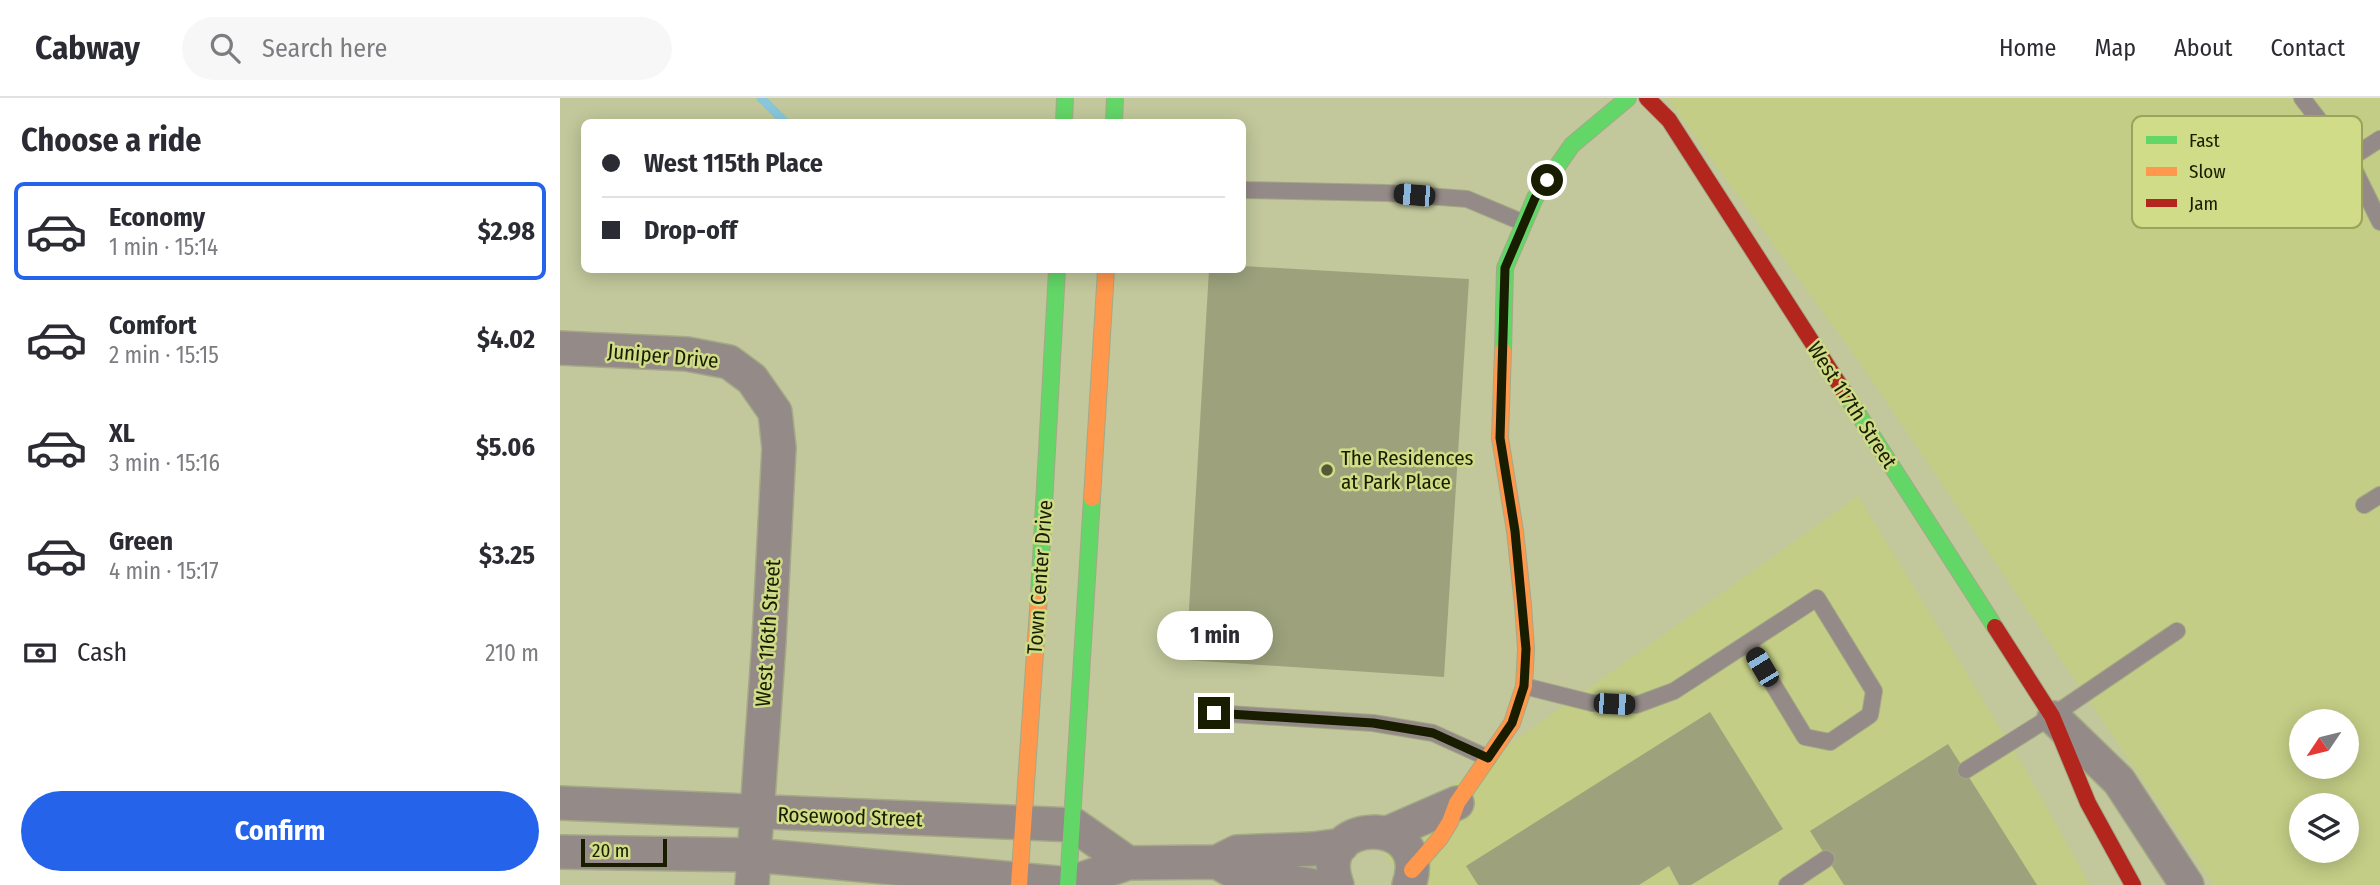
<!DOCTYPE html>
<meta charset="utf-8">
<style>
body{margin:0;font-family:"Fira Sans Condensed",sans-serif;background:#f7f7f7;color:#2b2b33;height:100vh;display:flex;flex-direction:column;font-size:26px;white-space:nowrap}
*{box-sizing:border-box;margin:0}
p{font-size:23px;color:#7c7c81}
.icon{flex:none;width:38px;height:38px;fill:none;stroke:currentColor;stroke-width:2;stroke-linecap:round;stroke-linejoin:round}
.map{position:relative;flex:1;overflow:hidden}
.side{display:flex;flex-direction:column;background:#fff;width:560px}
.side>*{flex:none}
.guide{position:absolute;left:21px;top:21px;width:665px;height:154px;border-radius:10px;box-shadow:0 4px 18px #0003;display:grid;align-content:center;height:154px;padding:0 21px;background:#fff}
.needle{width:46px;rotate:235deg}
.tools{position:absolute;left:1729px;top:611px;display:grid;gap:14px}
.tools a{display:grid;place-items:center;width:70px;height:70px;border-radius:50%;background:#fff;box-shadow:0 4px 18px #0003;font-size:35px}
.scale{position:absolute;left:21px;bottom:18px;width:86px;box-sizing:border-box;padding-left:7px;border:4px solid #191d00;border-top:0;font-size:19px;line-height:24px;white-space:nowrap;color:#191d00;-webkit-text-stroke:5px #d0dc87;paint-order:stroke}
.end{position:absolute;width:32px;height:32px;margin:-16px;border:9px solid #191d00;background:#fff;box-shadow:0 0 0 4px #fff}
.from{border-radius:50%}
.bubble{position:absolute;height:49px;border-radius:24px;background:#fff;box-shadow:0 4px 18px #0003;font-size:23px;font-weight:700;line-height:49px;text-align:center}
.car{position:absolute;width:21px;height:42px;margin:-21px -10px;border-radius:9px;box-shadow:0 0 5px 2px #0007;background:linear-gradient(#222 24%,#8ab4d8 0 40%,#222 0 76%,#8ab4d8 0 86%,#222 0)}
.guide b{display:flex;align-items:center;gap:24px;height:66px;font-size:26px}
.guide b+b{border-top:2px solid #e1e1e2}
.guide i{width:18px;height:18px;background:#2b2b33}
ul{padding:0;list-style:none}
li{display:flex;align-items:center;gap:21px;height:98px;margin:0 14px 10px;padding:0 7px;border:4px solid transparent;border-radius:10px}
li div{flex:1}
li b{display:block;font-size:26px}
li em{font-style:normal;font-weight:700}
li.current{border-color:#2563eb}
li>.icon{width:63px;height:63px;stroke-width:1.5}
h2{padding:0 21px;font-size:32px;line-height:84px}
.pay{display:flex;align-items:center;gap:18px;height:77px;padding:0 21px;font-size:26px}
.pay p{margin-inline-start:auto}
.button{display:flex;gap:14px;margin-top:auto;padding:14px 21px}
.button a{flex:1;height:80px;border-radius:42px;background:#2563eb;color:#fff;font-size:28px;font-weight:700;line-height:80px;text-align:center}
header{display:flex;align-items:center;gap:42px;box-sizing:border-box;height:98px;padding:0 35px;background:#fff;border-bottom:2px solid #e1e1e2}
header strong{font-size:33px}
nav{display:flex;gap:38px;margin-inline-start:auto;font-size:24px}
.search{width:490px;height:63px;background:#f7f7f7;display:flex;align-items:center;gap:18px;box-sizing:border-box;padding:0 24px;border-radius:38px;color:#7c7c81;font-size:26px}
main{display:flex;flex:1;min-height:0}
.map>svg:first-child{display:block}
.built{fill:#c3cd85;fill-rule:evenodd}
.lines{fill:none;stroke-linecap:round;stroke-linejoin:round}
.stream{stroke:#89c6da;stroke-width:9}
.building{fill:#9da27d}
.lane-casing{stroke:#a4a986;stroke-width:18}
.street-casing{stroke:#a4a986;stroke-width:36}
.fast-casing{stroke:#a4a986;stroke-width:18}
.slow-casing{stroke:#a4a986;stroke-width:18}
.jam-casing{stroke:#a4a986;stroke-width:18}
.lane{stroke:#948a87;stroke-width:16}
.street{stroke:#948a87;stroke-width:33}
.fast{stroke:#63d668;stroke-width:16}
.slow{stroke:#ff974d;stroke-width:16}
.jam{stroke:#b3261e;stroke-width:16}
.route{stroke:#191d00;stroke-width:9}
.poi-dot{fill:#545936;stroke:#d0dc87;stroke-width:2.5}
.labels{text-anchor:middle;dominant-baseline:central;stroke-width:5;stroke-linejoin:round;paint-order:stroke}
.street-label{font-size:21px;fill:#191d00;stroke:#d0dc87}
.poi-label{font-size:21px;fill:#191d00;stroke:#d0dc87;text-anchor:start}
.key{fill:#d0dc87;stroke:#99a35e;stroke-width:2}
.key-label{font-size:19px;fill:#191d00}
</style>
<header>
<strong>Cabway</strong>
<div class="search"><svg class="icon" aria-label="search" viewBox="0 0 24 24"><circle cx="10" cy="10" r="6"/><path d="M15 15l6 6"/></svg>Search here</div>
<nav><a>Home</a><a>Map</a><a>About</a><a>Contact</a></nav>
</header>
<main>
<section class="side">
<h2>Choose a ride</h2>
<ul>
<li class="current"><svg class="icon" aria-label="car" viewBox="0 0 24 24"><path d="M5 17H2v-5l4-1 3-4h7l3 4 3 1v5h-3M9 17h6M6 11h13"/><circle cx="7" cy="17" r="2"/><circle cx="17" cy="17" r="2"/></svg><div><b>Economy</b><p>1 min · 15:14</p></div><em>$2.98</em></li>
<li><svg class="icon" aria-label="car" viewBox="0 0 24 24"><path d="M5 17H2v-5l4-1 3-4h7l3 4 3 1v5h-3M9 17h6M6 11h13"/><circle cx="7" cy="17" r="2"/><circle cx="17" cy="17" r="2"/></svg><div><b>Comfort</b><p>2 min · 15:15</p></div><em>$4.02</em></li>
<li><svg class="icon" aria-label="car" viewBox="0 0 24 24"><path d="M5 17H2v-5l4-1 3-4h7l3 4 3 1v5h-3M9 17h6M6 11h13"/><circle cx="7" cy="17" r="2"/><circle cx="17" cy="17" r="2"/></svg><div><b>XL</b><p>3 min · 15:16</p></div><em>$5.06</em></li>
<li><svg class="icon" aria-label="car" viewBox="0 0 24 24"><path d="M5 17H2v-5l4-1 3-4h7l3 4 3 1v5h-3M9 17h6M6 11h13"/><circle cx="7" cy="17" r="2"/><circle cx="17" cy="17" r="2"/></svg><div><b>Green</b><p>4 min · 15:17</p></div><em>$3.25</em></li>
</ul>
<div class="pay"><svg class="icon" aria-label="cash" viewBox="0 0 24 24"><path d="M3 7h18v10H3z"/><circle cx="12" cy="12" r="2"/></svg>Cash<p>210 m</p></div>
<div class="button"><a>Confirm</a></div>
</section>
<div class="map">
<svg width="1820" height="787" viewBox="0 0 1820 787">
<rect width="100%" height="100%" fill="#c2c89b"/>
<!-- built -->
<path class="built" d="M1107,0H1820V787H1654L1298,262ZM1741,623H1787V668H1741ZM1741,707H1787V752H1741Z
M1298,398L1462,666L1530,787H844L816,742Z"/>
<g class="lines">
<!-- stream -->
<path class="stream" d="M201,0L225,24"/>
</g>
<!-- building -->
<path class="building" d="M682,168L909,181L884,579L626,562L649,172H682Z
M1150,614L1223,731L1131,787H1119L1109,768L1079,787H918L906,768Z
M1388,646L1477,787H1284L1250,733Z"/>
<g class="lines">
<!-- lane casing -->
<g class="lane-casing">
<path id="lane" d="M1742,0L1789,61L1820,124
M1789,61L1820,41
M682,92L827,95L907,101L964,125
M1804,407L1820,397
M964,588L1032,605L1076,607L1114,593L1257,500L1314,593L1310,617L1270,644L1245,639L1188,545
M654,615L813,625L873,635L928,660
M1406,672L1492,618L1617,533
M1227,787L1266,761"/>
</g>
<!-- street casing -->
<g class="street-casing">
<path id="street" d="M0,250L127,256L169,264L192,281L215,314L219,350L209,543L192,787
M1494,620L1559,683L1627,787
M0,705L514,727L568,765
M828,735L897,705
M0,754L193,757L508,786L568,765L657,764L677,754L753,751L782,747
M657,764L678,776L750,787
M777,787C750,718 874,715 849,787"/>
</g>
<!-- fast casing -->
<g class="fast-casing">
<path id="fast" d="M504,24L505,0
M554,24L555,0
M943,253L945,170L975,100L1012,47L1068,0
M1286,297L1435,529
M479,497L497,172
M508,787L532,400"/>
</g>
<!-- slow casing -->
<g class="slow-casing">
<path id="slow" d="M532,400L546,172
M852,772L880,740L890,724L897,705L952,625L964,588L966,551L963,507L955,433L940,340L943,253
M459,787L479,497"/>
</g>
<!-- jam casing -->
<g class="jam-casing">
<path id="jam" d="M1087,0L1109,22L1286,297
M1435,529L1492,618L1528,705L1573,787"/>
</g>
<!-- lane -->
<use href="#lane" class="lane"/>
<!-- street -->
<use href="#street" class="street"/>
<!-- fast -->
<use href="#fast" class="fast"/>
<!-- slow -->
<use href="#slow" class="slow"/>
<!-- jam -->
<use href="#jam" class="jam"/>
</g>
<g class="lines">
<!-- route -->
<path class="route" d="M654,615L813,625L873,635L928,660L952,625L964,588L966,551L955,433L940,340L945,170L975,100L987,82"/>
</g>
<!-- markers -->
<circle class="poi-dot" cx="767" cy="372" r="7"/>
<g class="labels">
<!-- street labels -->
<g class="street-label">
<text transform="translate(103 258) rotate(5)">Juniper Drive</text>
<text transform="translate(1292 307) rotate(57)">West 117th Street</text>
<text transform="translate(480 479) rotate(-86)">Town Center Drive</text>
<text transform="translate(208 535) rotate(-86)">West 116th Street</text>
<text transform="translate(290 719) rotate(2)">Rosewood Street</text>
</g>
<!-- poi labels -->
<g class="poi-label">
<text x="781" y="360">The Residences<tspan x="781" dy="24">at Park Place</tspan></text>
</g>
</g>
<!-- legend -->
<rect x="1572" y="18" width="230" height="112" rx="10" class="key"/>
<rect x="1586" y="38" width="31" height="8" fill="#63d668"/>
<rect x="1586" y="69" width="31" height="9" fill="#ff974d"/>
<rect x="1586" y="101" width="31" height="8" fill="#b3261e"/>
<g class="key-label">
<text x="1629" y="49">Fast</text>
<text x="1629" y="80">Slow</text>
<text x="1629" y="112">Jam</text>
</g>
</svg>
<div class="tools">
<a><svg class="needle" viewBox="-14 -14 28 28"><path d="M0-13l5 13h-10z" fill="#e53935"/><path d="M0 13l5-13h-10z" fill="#7c7c81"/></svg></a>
<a><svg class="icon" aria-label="layers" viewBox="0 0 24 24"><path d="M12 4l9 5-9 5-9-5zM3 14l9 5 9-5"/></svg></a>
</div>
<div class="scale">20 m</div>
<i class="end from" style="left:987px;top:82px"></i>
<i class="end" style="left:654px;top:615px"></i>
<div class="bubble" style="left:597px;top:513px;width:116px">1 min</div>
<i class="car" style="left:854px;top:97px;rotate:275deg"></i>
<i class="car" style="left:1202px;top:569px;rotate:329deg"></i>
<i class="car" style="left:1054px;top:606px;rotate:93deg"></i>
<div class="guide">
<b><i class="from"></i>West 115th Place</b>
<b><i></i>Drop-off</b>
</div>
</div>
</main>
